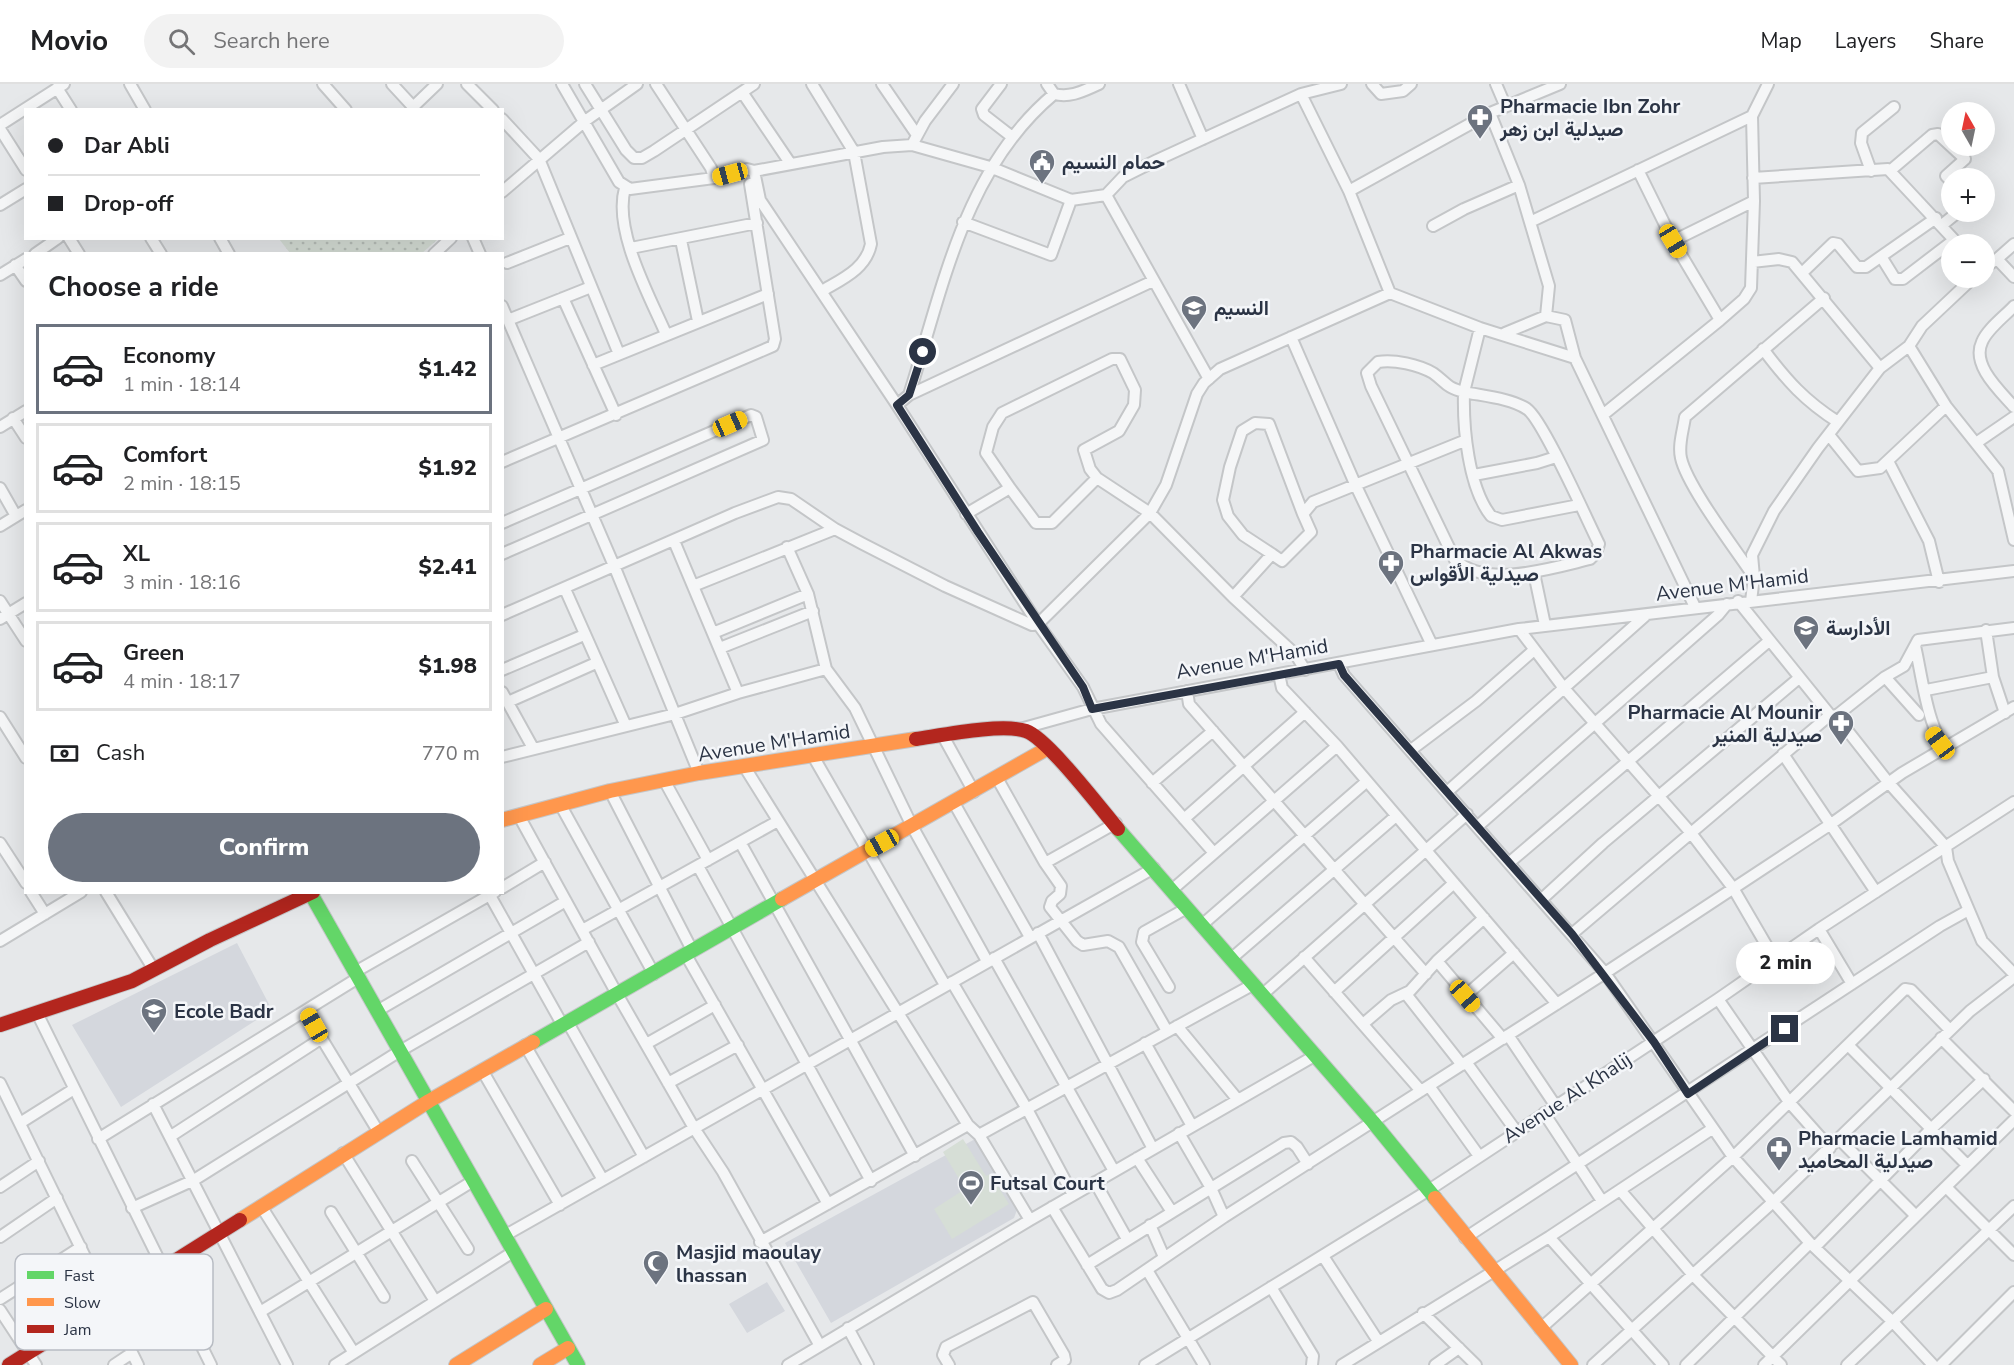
<!DOCTYPE html>
<meta charset="utf-8">
<style>
body{margin:0;font-family:"Nunito Sans",Vazirmatn,sans-serif;background:#f2f2f2;color:#202124;height:100vh;display:flex;flex-direction:column;font-size:22px;white-space:nowrap}
*{box-sizing:border-box;margin:0}
p{font-size:20px;color:#757577}
.icon{flex:none;width:33px;height:33px;fill:none;stroke:currentColor;stroke-width:2;stroke-linecap:round;stroke-linejoin:round}
.map{position:relative;flex:1;overflow:hidden}
.panel{position:absolute;left:24px;top:168px;width:480px;height:642px;display:flex;flex-direction:column;background:#fff;border-radius:0px;box-shadow:0 6px 24px #0002}
.panel>*{flex:none}
.hud{position:absolute;left:24px;top:24px;width:480px;height:132px;border-radius:0px;box-shadow:0 6px 24px #0002;display:grid;align-content:center;height:132px;padding:0 24px;background:#fff}
.needle{width:39px;rotate:351deg}
.fabs{position:absolute;left:1941px;top:18px;display:grid;gap:12px}
.fabs a{display:grid;place-items:center;width:54px;height:54px;border-radius:50%;background:#fff;box-shadow:0 6px 24px #0002;font-size:30px}
.end{position:absolute;width:27px;height:27px;margin:-14px;border:8px solid #2b3445;background:#fff;box-shadow:0 0 0 3px #fff}
.from{border-radius:50%}
.bubble{position:absolute;height:42px;border-radius:21px;background:#fff;box-shadow:0 6px 24px #0002;font-size:20px;font-weight:800;line-height:42px;text-align:center}
.car{position:absolute;width:18px;height:36px;margin:-18px -9px;border-radius:8px;box-shadow:0 0 4px 2px #0007;background:linear-gradient(#f5c518 24%,#345 0 40%,#f5c518 0 76%,#345 0 86%,#f5c518 0)}
.hud b{display:flex;align-items:center;gap:21px;height:57px;font-size:22px}
.hud b+b{border-top:2px solid #e0e0e0}
.hud i{width:15px;height:15px;background:#202124}
ul{padding:0;list-style:none}
li{display:flex;align-items:center;gap:18px;height:90px;margin:0 12px 9px;padding:0 12px;border:3px solid #e0e0e0;border-radius:0px}
li div{flex:1}
li b{display:block;font-size:22px}
li em{font-style:normal;font-weight:800}
li.current{border-color:#6c737f}
li>.icon{width:54px;height:54px;stroke-width:1.5}
h2{padding:0 24px;font-size:27px;line-height:72px}
.pay{display:flex;align-items:center;gap:15px;height:66px;padding:0 24px;font-size:22px}
.pay p{margin-inline-start:auto}
.cta{display:flex;gap:12px;margin-top:auto;padding:12px 24px}
.cta a{flex:1;height:69px;border-radius:36px;background:#6c737f;color:#fff;font-size:24px;font-weight:800;line-height:69px;text-align:center}
header{display:flex;align-items:center;gap:36px;box-sizing:border-box;height:84px;padding:0 30px;background:#fff;border-bottom:2px solid #e0e0e0}
header strong{font-size:28px}
nav{display:flex;gap:33px;margin-inline-start:auto;font-size:21px}
.search{width:420px;height:54px;background:#f2f2f2;display:flex;align-items:center;gap:15px;box-sizing:border-box;padding:0 21px;border-radius:33px;color:#757577;font-size:22px}
.map>svg:first-child{display:block}
.built{fill:#d4d7dd}
.grass{fill:url(#grass-dots)}
.pitch{fill:#d6ded6}
.lines{fill:none;stroke-linecap:round;stroke-linejoin:round}
.street-casing{stroke:#c4c6c8;stroke-width:14}
.fast-casing{stroke:#c4c6c8;stroke-width:16}
.slow-casing{stroke:#c4c6c8;stroke-width:16}
.jam-casing{stroke:#c4c6c8;stroke-width:16}
.street{stroke:#f5f6f7;stroke-width:10}
.fast{stroke:#63d668;stroke-width:14}
.slow{stroke:#ff974d;stroke-width:14}
.jam{stroke:#b3261e;stroke-width:14}
.route{stroke:#2b3445;stroke-width:8}
.labels{text-anchor:middle;dominant-baseline:central;stroke-width:5;stroke-linejoin:round;paint-order:stroke}
.poi-label{font-size:20px;font-weight:bold;fill:#2b3445;stroke:#f4f6f9;text-anchor:start}
.street-label{font-size:20px;fill:#2b3445;stroke:#f4f6f9}
.key{fill:#f4f6f9;stroke:#b8bcc3;stroke-width:1.5}
.key-label{font-size:16px;fill:#2b3445}
</style>
<header>
<strong>Movio</strong>
<div class="search"><svg class="icon" aria-label="search" viewBox="0 0 24 24"><circle cx="10" cy="10" r="6"/><path d="M15 15l6 6"/></svg>Search here</div>
<nav><a>Map</a><a>Layers</a><a>Share</a></nav>
</header>
<div class="map">
<svg width="2014" height="1281" viewBox="0 0 2014 1281">
<defs>
<pattern id="grass-dots" width="8" height="8" patternUnits="userSpaceOnUse" patternTransform="scale(1.5)"><rect width="8" height="8" fill="#d6ded6"/><path d="M2 2h.1M6 6h.1" fill="none" stroke="#b8bfb9" stroke-width="1.8" stroke-linecap="round"/></pattern>
</defs>
<rect width="100%" height="100%" fill="#e6e8ea"/>
<!-- built -->
<path class="built" d="M237,859L272,926L121,1023L72,941Z
M977,1054L1018,1123L1014,1134L831,1239L785,1159Z
M767,1198L785,1227L747,1249L729,1220Z"/>
<!-- grass -->
<path class="grass" d="M279,155H438L421,170L290,169Z"/>
<!-- pitch -->
<path class="pitch" d="M963,1055L986,1092L990,1090L1009,1120L952,1155L934,1125L965,1105L943,1068Z"/>
<g class="lines">
<!-- street casing -->
<g class="street-casing">
<path id="street" d="M130,0L145,26
M323,0L346,26
M392,0L416,26
M467,0L493,26
M562,0L619,98L630,105L714,94L747,85L754,87L883,63L912,61L990,83L1071,116L1106,111L1123,93L1157,76L1301,10L1341,0
M585,0L626,66L634,74H642L654,67L754,0
M656,0L711,84L714,94
M812,0L854,68L871,160C866,185 842,195 822,207
M882,0L917,51
M1001,0L982,25L984,31L1011,52
M1047,0L1054,10C1071,14 1083,7 1099,0
M1179,0L1203,55
M1372,0L1381,10L1403,7L1411,0
M1496,0L1505,21
M57,4L71,26
M742,8L790,79
M1301,10L1349,107L1390,209
M413,23L437,0
M1490,29L1519,101L1549,202L1546,232
M502,35L539,75L619,270
M0,41L64,0
M0,45L26,86
M912,61L925,37L953,0
M1638,86L1673,157L1720,236
M1891,86L1932,51L1938,50L1965,75L1946,92L1952,98
M754,87L760,116L897,321L1038,540
M1871,87L1861,59L1862,49L1894,23
M1753,94L1888,85L1958,160
M625,104C613,146 649,211 666,250
M1349,107L1490,29L1560,0
M502,108L585,37L637,0
M1106,111L1209,295
M0,121L26,105
M963,138L1051,171L1071,116
M1530,138L1752,32
M1942,141L1958,128
M1433,142L1464,125L1519,101
M69,154L79,170
M151,154L161,170
M220,154L229,170
M473,154L480,170
M681,156L698,237
M1673,157L1754,117
M631,164L757,139
M35,170L58,154
M434,170L451,154
M1882,174L1895,195H1903L1954,156
M1997,175L2014,160
M1752,178L1779,175L1792,178L1880,284
M507,179L570,154
M15,181L26,197
M1984,184L1997,175L2014,193
M1802,189L1833,159L1838,160L1857,183H1866L1936,134
M0,191L26,175
M1973,194L1922,242L1909,262L1946,322L1998,387L2014,456
M563,214L616,331
M502,222L615,484L699,689
M2014,222C2005,232 1987,245 1982,258C1971,281 2000,307 2014,323
M508,236L591,203
M1480,244L1464,308C1483,312 1510,314 1527,325C1543,336 1587,436 1599,460L1596,469L1590,475C1552,484 1487,505 1455,476L1371,302L1367,289L1378,278C1394,275 1419,281 1433,289C1447,299 1445,303 1464,308C1463,343 1468,403 1491,432L1502,436L1579,421
M1505,249L1546,232L1565,236L1575,274L1695,523
M1291,253L1356,402L1431,559
M1763,265C1787,297 1805,317 1838,338
M593,281L768,210
M909,311L1153,197
M897,321L909,311C943,204 964,85 1054,10
M1604,330L1720,236L1744,215L1751,204L1754,117L1752,32L1768,0
M13,334L26,354
M0,343L26,327
M1829,351L1858,387L1880,384L1946,322
M1976,359L2014,333
M1888,377L1929,457L1939,498
M502,378L773,262L775,255L750,100
M1474,391L1537,379L1556,373
M0,404L16,432
M1010,404L986,369L993,343L1002,329L1112,275H1120L1135,306L1134,321L1119,347L1084,366L1090,385L1097,394
M966,430L1010,404L1036,439H1052L1097,394L1150,429L1233,513L1296,571L1305,586
M502,439L751,331L756,333L763,356L502,470
M0,442L26,426
M674,457L738,609
M787,463L808,510L826,585L855,624L912,742L987,877
M1272,470L1282,477L1311,448L1303,430
M1534,489L1545,541
M1754,493C1736,466 1687,402 1681,374C1678,361 1683,347 1685,333L1824,214
M693,502L835,445
M565,505L625,640
M1233,513L1272,470L1243,451L1228,432L1223,416L1230,383L1242,347L1255,339L1269,340L1303,430L1313,418L1464,357
M0,517L26,557
M1738,517L1830,631L1836,632L1888,698L1946,763L1948,777L1982,857L2014,890
M1751,517L1754,493L1752,471L1774,427L1818,364L1880,284L1909,262
M502,531L735,429L778,413L791,415L835,445L863,460L945,502L1032,541L1038,540
M0,535L26,519
M1519,545L1563,603L1691,749L1733,804L1775,876
M1986,546L1993,593L2005,629
M713,549L808,510
M1915,562C1921,586 1928,649 1947,664
M720,564L813,527
M1339,580L1344,591L1605,889L1733,1073L1810,1159L1893,1238L1933,1281
M502,586L584,551
M1279,590L1282,604L1337,662L1557,920
M1885,593L1919,631
M1926,606L1993,593
M1187,607L1189,620L1426,890
M502,608L533,664
M508,618L596,579
M1836,632L1885,593L1904,582L1918,556L2014,544
M0,633L26,674
M1020,645L1092,625L1519,545L2014,487
M943,652L974,708
M1411,666L1476,617L1534,566
M1783,670L1876,808
M813,672L945,901
M502,673L675,630L738,609L826,585
M744,682L968,1041L979,1051L1030,1136
M997,694L1045,779L1061,802L1060,810L1052,817L1050,823L1077,857L1083,861L1108,857L1119,863L1167,947
M664,696L708,776
M1152,699L1213,647
M610,707L692,866
M1447,708L1645,532
M954,719L1030,853
M560,720L654,890
M519,732L617,910L694,1044L723,1088L820,1262
M1184,735L1305,628
M1478,742L1718,531L1727,520
M740,758L915,1072
M0,759L26,799
M1214,769L1101,640L1083,603L1038,540L1150,429L1166,401L1197,310L1204,299L1220,285L1390,209L1480,244L1575,274
M1510,778L1769,557
M1045,779L1116,739
M698,782L871,1097
M502,804L545,778
M1173,805L1337,662
M31,808L45,830
M106,808L154,886
M488,808L562,940
M1542,815L1603,759L1799,594
M1203,840L1366,698
M1819,845L1852,900
M582,846L778,737
M1038,849L1153,1065
M1572,850L1830,631
M0,857L81,808
M686,871L828,1120
M1304,873L1421,1007
M994,874L1114,1087
M1232,874L1396,732
M1437,877L1503,955
M355,888L495,808
M952,898L1027,1025L1073,1111
M1169,903L1142,858L1144,848L1187,824
M1334,908L1454,799
M1263,910L1467,730
M1406,910L1462,981
M1465,912L1514,869
M1718,915L1789,1018L1830,1064
M305,927L378,1047
M377,927L566,817
M37,929L211,1281
M567,937L644,1073
M1363,940L1391,916L1410,907L1437,877L1484,834
M1177,942L1238,1016
M1508,951L1555,1021
M1941,954L2014,1027
M1145,959L1192,1042
M646,960L715,921
M525,961L603,1096
M1848,961L1967,1081
M1466,978L1516,1047
M482,986L560,1121
M0,999L138,1281
M668,999L738,961
M1429,1002L1479,1072
M153,1020L287,1281
M1544,1029L1602,1117
M20,1039L74,1005
M1179,1049L1211,1104L1224,1133
M979,1051L1254,900
M171,1052L322,954
M98,1055L358,894
M1839,1055L1916,1132
M343,1069L435,1217
M1137,1074L1172,1128
M412,1077L468,1165
M1095,1098L1127,1155
M0,1103L39,1077
M1946,1103L2014,1171
M1620,1106L1693,1191L1781,1281
M261,1122L354,1269
M1052,1123L1102,1205L1109,1209L1117,1206L1224,1133L1605,889L1831,740L1902,689L2014,623
M132,1124L194,1096L400,967L589,858
M331,1128L384,1213
M1150,1141L1164,1173
M504,1152L1154,784
M0,1153L57,1114
M1549,1153L1663,1281
M1465,1154L1940,842L1967,827
M760,1158L968,1041
M1815,1163L1932,1044L1984,995
M1323,1172L1378,1257
M1087,1181L1284,1059L1291,1058L1297,1063L1308,1080
M1147,1186L1204,1281
M1271,1203L1313,1272L1312,1281
M0,1215L81,1163
M0,1226L36,1281
M260,1228L473,1097
M1423,1229L1476,1281
M848,1244L868,1281
M1540,1245L1733,1073L1905,905L1911,906L1950,946
M114,1281L132,1269
M335,1281L513,1168
M788,1281L1030,1136L1316,971
M949,1281L943,1271L946,1263L1033,1218L1064,1271L1065,1276L1057,1281
M1145,1281L1429,1106L1718,915L1819,845L2014,718
M1342,1281L1549,1153L1712,1045
M1435,1281L1459,1264
M1593,1281L1773,1118L1970,927L2014,893
M1686,1281L1810,1159
M1764,1281L2014,1036
M1847,1281L2014,1122
M1941,1281L2014,1208"/>
</g>
<!-- fast casing -->
<g class="fast-casing">
<path id="fast" d="M1118,745L1373,1038L1435,1114
M311,810L578,1281
M533,958L782,815"/>
</g>
<!-- slow casing -->
<g class="slow-casing">
<path id="slow" d="M502,736L610,707L699,689L916,655
M782,815L1048,664
M1435,1114L1571,1281
M240,1136L429,1017L533,958
M456,1281L546,1225
M540,1281L568,1264"/>
</g>
<!-- jam casing -->
<g class="jam-casing">
<path id="jam" d="M916,655C943,651 1002,639 1026,647C1047,654 1101,725 1118,745
M0,941L132,897L210,856L313,808
M9,1281L240,1136"/>
</g>
<!-- street -->
<use href="#street" class="street"/>
<!-- fast -->
<use href="#fast" class="fast"/>
<!-- slow -->
<use href="#slow" class="slow"/>
<!-- jam -->
<use href="#jam" class="jam"/>
</g>
<g class="lines">
<!-- route -->
<path class="route" d="M923,268L909,311L897,321L978,448L1083,603L1092,625L1339,580L1344,591L1572,850L1654,958L1688,1010L1785,945"/>
</g>
<!-- icons -->
<defs>
<g id="pharmacy-pin" transform="scale(1.35)"><path d="M0 17L-7.5 6A9.5 9.5 0 1 1 7.5 6Z" fill="#6c737f" stroke="#f4f6f9"/><path d="M-2-6h4v4h4v4h-4v4h-4v-4h-4v-4h4Z" fill="#fff"/></g>
<g id="civic-pin" transform="scale(1.35)"><path d="M0 17L-7.5 6A9.5 9.5 0 1 1 7.5 6Z" fill="#6c737f" stroke="#f4f6f9"/><path d="M-.6-6.5H3V-4.5H.6V-3L4-1V1h2V6H-6V1h2V-1L-.6-3ZM-1.2 2.5V6h2.4V2.5Z" fill="#fff"/></g>
<g id="school-pin" transform="scale(1.35)"><path d="M0 17L-7.5 6A9.5 9.5 0 1 1 7.5 6Z" fill="#6c737f" stroke="#f4f6f9"/><path d="M0-5L7-2L0 1L-7-2ZM-4 1L0 2.5L4 1V4Q0 6-4 4Z" fill="#fff"/></g>
<g id="stadium-pin" transform="scale(1.35)"><path d="M0 17L-7.5 6A9.5 9.5 0 1 1 7.5 6Z" fill="#6c737f" stroke="#f4f6f9"/><path d="M0-5a6.5 5 0 1 0 0 10a6.5 5 0 1 0 0-10ZM-3.5-1.8h7v3.6h-7Z" fill="#fff"/></g>
<g id="mosque-pin" transform="scale(1.35)"><path d="M0 17L-7.5 6A9.5 9.5 0 1 1 7.5 6Z" fill="#6c737f" stroke="#f4f6f9"/><path d="M3.5-4.9A6 6 0 1 0 3.5 4.9A5 5 0 1 1 3.5-4.9Z" fill="#fff"/></g>
</defs>
<g fill-rule="evenodd">
<use href="#pharmacy-pin" x="1480" y="33"/>
<use href="#civic-pin" x="1042" y="78"/>
<use href="#school-pin" x="1194" y="224"/>
<use href="#pharmacy-pin" x="1391" y="479"/>
<use href="#school-pin" x="1806" y="544"/>
<use href="#pharmacy-pin" x="1841" y="639"/>
<use href="#school-pin" x="154" y="927"/>
<use href="#pharmacy-pin" x="1779" y="1065"/>
<use href="#stadium-pin" x="971" y="1099"/>
<use href="#mosque-pin" x="656" y="1179"/>
</g>
<g class="labels">
<!-- poi labels -->
<g class="poi-label">
<text x="1500" y="22">Pharmacie Ibn Zohr<tspan x="1500" dy="23">صيدلية ابن زهر</tspan></text>
<text x="1062" y="78">حمام النسيم</text>
<text x="1214" y="224">النسيم</text>
<text x="1410" y="467">Pharmacie Al Akwas<tspan x="1410" dy="23">صيدلية الأقواس</tspan></text>
<text x="1826" y="544">الأدارسة</text>
<text x="1822" y="628" text-anchor="end">Pharmacie Al Mounir<tspan x="1822" dy="23">صيدلية المنير</tspan></text>
<text x="174" y="927">Ecole Badr</text>
<text x="1798" y="1054">Pharmacie Lamhamid<tspan x="1798" dy="23">صيدلية المحاميد</tspan></text>
<text x="990" y="1099">Futsal Court</text>
<text x="676" y="1168">Masjid maoulay<tspan x="676" dy="23">lhassan</tspan></text>
</g>
<!-- street labels -->
<g class="street-label">
<text transform="translate(1732 501) rotate(-7)">Avenue M'Hamid</text>
<text transform="translate(1252 575) rotate(-10)">Avenue M'Hamid</text>
<text transform="translate(774 659) rotate(-9)">Avenue M'Hamid</text>
<text transform="translate(1567 1014) rotate(-33)">Avenue Al Khalij</text>
</g>
</g>
<!-- legend -->
<rect x="15" y="1170" width="198" height="96" rx="9" class="key"/>
<rect x="27" y="1187" width="27" height="8" fill="#63d668"/>
<rect x="27" y="1214" width="27" height="8" fill="#ff974d"/>
<rect x="27" y="1241" width="27" height="8" fill="#b3261e"/>
<g class="key-label">
<text x="64" y="1197">Fast</text>
<text x="64" y="1224">Slow</text>
<text x="64" y="1251">Jam</text>
</g>
</svg>
<div class="fabs">
<a><svg class="needle" viewBox="-14 -14 28 28"><path d="M0-13l5 13h-10z" fill="#e53935"/><path d="M0 13l5-13h-10z" fill="#757577"/></svg></a>
<a>+</a>
<a>−</a>
</div>
<i class="end from" style="left:923px;top:268px"></i>
<i class="end" style="left:1785px;top:945px"></i>
<div class="bubble" style="left:1736px;top:858px;width:99px">2 min</div>
<i class="car" style="left:730px;top:90px;rotate:255deg"></i>
<i class="car" style="left:1673px;top:157px;rotate:149deg"></i>
<i class="car" style="left:730px;top:340px;rotate:66deg"></i>
<i class="car" style="left:1940px;top:659px;rotate:323deg"></i>
<i class="car" style="left:882px;top:759px;rotate:241deg"></i>
<i class="car" style="left:1465px;top:912px;rotate:139deg"></i>
<i class="car" style="left:314px;top:941px;rotate:330deg"></i>
<div class="hud">
<b><i class="from"></i>Dar Abli</b>
<b><i></i>Drop-off</b>
</div>
<section class="panel">
<h2>Choose a ride</h2>
<ul>
<li class="current"><svg class="icon" aria-label="car" viewBox="0 0 24 24"><path d="M5 17H2v-5l4-1 3-4h7l3 4 3 1v5h-3M9 17h6M6 11h13"/><circle cx="7" cy="17" r="2"/><circle cx="17" cy="17" r="2"/></svg><div><b>Economy</b><p>1 min · 18:14</p></div><em>$1.42</em></li>
<li><svg class="icon" aria-label="car" viewBox="0 0 24 24"><path d="M5 17H2v-5l4-1 3-4h7l3 4 3 1v5h-3M9 17h6M6 11h13"/><circle cx="7" cy="17" r="2"/><circle cx="17" cy="17" r="2"/></svg><div><b>Comfort</b><p>2 min · 18:15</p></div><em>$1.92</em></li>
<li><svg class="icon" aria-label="car" viewBox="0 0 24 24"><path d="M5 17H2v-5l4-1 3-4h7l3 4 3 1v5h-3M9 17h6M6 11h13"/><circle cx="7" cy="17" r="2"/><circle cx="17" cy="17" r="2"/></svg><div><b>XL</b><p>3 min · 18:16</p></div><em>$2.41</em></li>
<li><svg class="icon" aria-label="car" viewBox="0 0 24 24"><path d="M5 17H2v-5l4-1 3-4h7l3 4 3 1v5h-3M9 17h6M6 11h13"/><circle cx="7" cy="17" r="2"/><circle cx="17" cy="17" r="2"/></svg><div><b>Green</b><p>4 min · 18:17</p></div><em>$1.98</em></li>
</ul>
<div class="pay"><svg class="icon" aria-label="cash" viewBox="0 0 24 24"><path d="M3 7h18v10H3z"/><circle cx="12" cy="12" r="2"/></svg>Cash<p>770 m</p></div>
<div class="cta"><a>Confirm</a></div>
</section>
</div>
